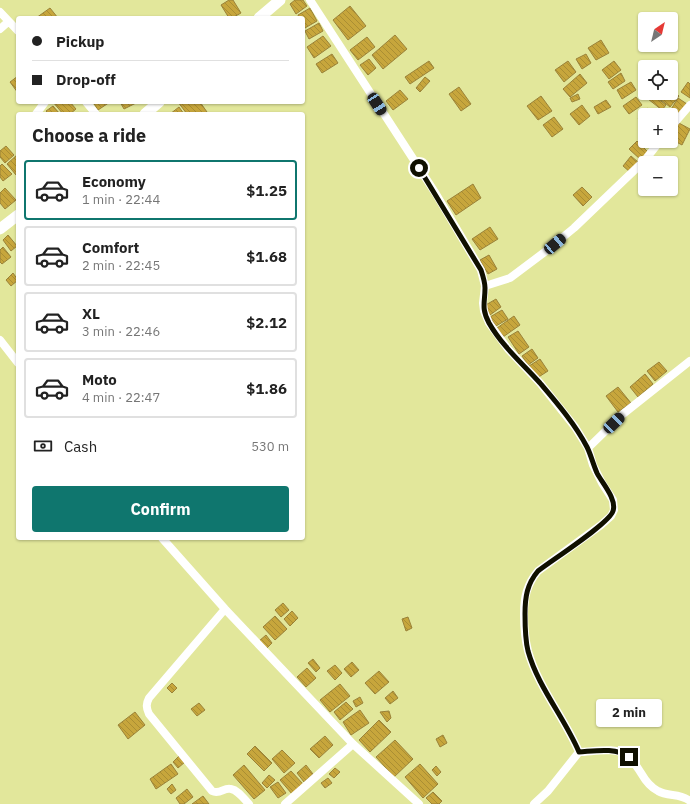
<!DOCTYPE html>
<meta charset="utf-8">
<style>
body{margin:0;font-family:"IBM Plex Sans",sans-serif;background:#f2f2f2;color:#222;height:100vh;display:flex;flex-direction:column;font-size:15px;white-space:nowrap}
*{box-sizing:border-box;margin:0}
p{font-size:13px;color:#767676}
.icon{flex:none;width:22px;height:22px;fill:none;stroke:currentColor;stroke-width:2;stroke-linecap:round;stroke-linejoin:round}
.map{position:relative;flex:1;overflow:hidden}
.details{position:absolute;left:16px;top:112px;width:289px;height:428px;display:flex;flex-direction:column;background:#fff;border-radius:4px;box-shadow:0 1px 3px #0004}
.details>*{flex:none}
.top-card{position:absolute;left:16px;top:16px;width:289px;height:88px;border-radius:4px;box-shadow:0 1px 3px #0004;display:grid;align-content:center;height:88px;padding:0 16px;background:#fff}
.needle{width:26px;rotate:35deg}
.buttons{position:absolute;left:638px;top:12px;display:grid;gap:8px}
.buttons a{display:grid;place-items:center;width:40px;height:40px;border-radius:4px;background:#fff;box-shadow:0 1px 3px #0004;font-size:20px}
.end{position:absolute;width:18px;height:18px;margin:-9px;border:5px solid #101000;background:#fff;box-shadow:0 0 0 2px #fff}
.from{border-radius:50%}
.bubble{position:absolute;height:28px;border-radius:4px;background:#fff;box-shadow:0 1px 3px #0004;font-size:13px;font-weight:700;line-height:28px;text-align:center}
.car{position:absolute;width:12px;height:24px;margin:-12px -6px;border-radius:5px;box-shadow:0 0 3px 1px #0007;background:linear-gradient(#222 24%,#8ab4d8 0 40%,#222 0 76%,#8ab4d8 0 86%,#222 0)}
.top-card b{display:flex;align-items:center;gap:14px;height:38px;font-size:15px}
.top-card b+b{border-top:1px solid #e0e0e0}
.top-card i{width:10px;height:10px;background:#222}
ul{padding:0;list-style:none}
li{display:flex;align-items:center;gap:12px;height:60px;margin:0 8px 6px;padding:0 8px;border:2px solid #e0e0e0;border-radius:4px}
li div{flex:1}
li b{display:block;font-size:15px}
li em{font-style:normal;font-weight:700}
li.active{border-color:#0f766e}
li>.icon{width:36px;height:36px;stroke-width:1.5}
h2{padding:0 16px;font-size:18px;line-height:48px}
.pay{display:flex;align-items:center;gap:10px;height:44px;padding:0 16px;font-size:15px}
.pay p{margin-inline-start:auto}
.cta{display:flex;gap:8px;margin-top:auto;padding:8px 16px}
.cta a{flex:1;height:46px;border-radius:4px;background:#0f766e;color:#fff;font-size:16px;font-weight:700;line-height:46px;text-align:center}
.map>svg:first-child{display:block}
.building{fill:url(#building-back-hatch);stroke:#9a8239}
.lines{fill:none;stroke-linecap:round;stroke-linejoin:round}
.street{stroke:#fff;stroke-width:8}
.secondary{stroke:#fff;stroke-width:11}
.route{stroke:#101000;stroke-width:5}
</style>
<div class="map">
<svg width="690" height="804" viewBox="0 0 690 804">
<defs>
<pattern id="building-back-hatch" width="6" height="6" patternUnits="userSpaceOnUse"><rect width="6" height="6" fill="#c7a63c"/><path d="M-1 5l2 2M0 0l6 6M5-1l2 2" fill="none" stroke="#aa8e33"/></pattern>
</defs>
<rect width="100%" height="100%" fill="#e2e79b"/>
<!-- building -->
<path class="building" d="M229,0H233L241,13L232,18H229L221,5Z
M295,0H303L307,6L296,14L290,4Z
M350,6L366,26L348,40L333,20Z
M50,8L58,18H36Z
M310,8L317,21L305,28L303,24V18H299L298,15Z
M319,23L323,31L309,39L305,31Z
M395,35L407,49L383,69L372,55Z
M323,36L331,46L314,58L307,47Z
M367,37L375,47L358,60L350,50Z
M601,40L609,53L596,60L588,48Z
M332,54L338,63L322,73L316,64Z
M586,54L591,63L582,69L576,59Z
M369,59L376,68L368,75L360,65Z
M429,61L434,68L410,84L405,77Z
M568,61L576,72L564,82L555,70Z
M614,61L621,70L609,79L602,70Z
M621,73L625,81L613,89L608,82Z
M580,74L587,83L570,97L563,89Z
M18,76V93L10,82Z
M425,77L430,81L420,92L416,88Z
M631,82L636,90L622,99L617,90Z
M688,82L690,84V98L681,92Z
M459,87L471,104L461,111L449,94Z
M400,90L408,99L393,110L386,101Z
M671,90L679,96L670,107L661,100L667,93H671Z
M578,94L580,99L572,102L570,98Z
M652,94L666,105L662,110L648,99Z
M541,96L552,111L538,120L527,106Z
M636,97L642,105L629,114L623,106Z
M678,98L687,104L679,117L670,111Z
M606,100L611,107L598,114L594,107Z
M53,102H70L76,109L70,114H63Z
M93,102H110L98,110Z
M120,102H135L136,103L124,109Z
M178,102H200L207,112L204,114H187Z
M582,105L590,116L579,125L570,114Z
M53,106L60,114H49L46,111Z
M179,107L184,114H170Z
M647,108L656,115H645V124L638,119Z
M554,117L563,129L552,137L543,125Z
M677,122L690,129L682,145L671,139V134Z
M637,141L648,152L641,160L629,149Z
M6,146L14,155L5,163L0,157V151Z
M18,154V173L16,175L7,164Z
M631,156L638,162L630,172L623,166Z
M2,164L12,174L3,181L0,177V166Z
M473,184L481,198L456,215L447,201Z
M582,187L592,197L583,206L573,195Z
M5,188L16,200L5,209L0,203V193Z
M490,227L498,239L480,250L472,239Z
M8,235L17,246L11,251L3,240Z
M3,247L11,257L2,264L0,262V250Z
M489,255L497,269L488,274L480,260Z
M13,273L18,280L11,286L6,280Z
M496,299L501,307L490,315L484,306Z
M502,310L508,319L496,326L490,317Z
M514,316L520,325L503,337L497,328Z
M518,331L529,347L519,354L508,337Z
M532,349L538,358L528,365L522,356Z
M540,359L548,371L537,378L529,366Z
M659,362L667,371L655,381L647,371Z
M645,374L653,384L638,397L630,387Z
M618,387L631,403L618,412L606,396Z
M283,603L289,610L281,617L275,610Z
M292,611L298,618L290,626L284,619Z
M275,616L287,629L275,640L263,627Z
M408,617L412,628L406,631L402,619Z
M266,635L272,643L266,649L259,641Z
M313,659L320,668L316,672L308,663Z
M352,662L359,670L351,677L344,669Z
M335,665L342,673L335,680L327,671Z
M307,668L316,678L306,687L297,677Z
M379,671L389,682L375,694L365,683Z
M172,683L177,688L172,693L167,688Z
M340,684L350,696L330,712L320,700Z
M393,691L398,698L390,704L385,698Z
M360,697L363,703L356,707L353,701Z
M346,702L353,709L340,720L334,712Z
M199,703L205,710L197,716L191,709Z
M360,710L369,723L351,735L343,722Z
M389,711L391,718L387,722L380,712Z
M135,712L145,725L128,739L118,725Z
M379,720L391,732L370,752L359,740Z
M443,735L447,743L440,747L436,739Z
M325,736L333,745L319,758L310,749Z
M395,740L413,759L394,777L376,757Z
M255,746L272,763L264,771L247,754Z
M282,750L295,763L284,773L272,759Z
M179,756L185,762L178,768L173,762Z
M171,764L178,774L156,789L150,779Z
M420,764L438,784L423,798L405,777Z
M244,765L265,790L254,799L233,775Z
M306,765L313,774L304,782L297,773Z
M436,766L441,772L437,776L432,770Z
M335,768L340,772L334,778L329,774Z
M291,771L303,784L292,794L280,780Z
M269,775L275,780L267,788L262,783Z
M328,778L332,783L325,788L321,783Z
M278,782L286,793L278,798L270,787Z
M172,784L176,790L171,794L167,789Z
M187,789L193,797L184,804H180L176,798Z
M433,792L442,801L439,804H432L426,798Z
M203,796L209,804H192Z"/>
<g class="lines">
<!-- street -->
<path class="street" d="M310,0L436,194L481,270L485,286L483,303L484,311L489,323L508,349L540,383L575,427L588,448L593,465L602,483L613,500L614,510L611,516L601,525L538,571C527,584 524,597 524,614C524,626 525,639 528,651C538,687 564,717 579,752
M0,12L18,31
M0,29L8,22
M86,102L96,114
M36,114L45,102
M671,127L690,105
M485,286L510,278L546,251L574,228L645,160L660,141
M0,340L18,363
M588,448L623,414L690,361
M162,538L225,609L353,744L419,804
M225,609L149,698C146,704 146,707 149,714L212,791C220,795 224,787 231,789C238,790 244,799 249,804
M285,804L353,744
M534,804L548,791L579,752C593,752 615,746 628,756C633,760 637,767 641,773C645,780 650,787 658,791C668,797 680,793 690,801"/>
<!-- secondary -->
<path class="secondary" d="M259,18L280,0
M145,114L159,102
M0,229L18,215"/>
</g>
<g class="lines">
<!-- route -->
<path class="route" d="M419,168L481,270C483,276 485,282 485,288C485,303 481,308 489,323C502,346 523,364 540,383C557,403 575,424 587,447C591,455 593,464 597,473C602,483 617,499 613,511C610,523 552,560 538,571C527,584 525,597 525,614C525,626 525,639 528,651C538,687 564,717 579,752C595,751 615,747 629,757"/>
</g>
</svg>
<div class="buttons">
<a><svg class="needle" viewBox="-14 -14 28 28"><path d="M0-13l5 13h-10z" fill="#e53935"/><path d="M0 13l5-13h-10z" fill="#767676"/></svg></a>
<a><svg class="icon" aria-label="locate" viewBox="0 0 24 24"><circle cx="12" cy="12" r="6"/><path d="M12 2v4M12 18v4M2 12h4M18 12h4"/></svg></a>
<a>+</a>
<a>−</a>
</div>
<i class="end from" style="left:419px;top:168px"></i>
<i class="end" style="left:629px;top:757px"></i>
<div class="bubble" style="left:596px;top:699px;width:66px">2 min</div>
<i class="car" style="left:377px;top:104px;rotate:147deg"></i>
<i class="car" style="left:555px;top:244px;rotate:50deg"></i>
<i class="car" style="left:614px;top:423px;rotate:46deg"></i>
<div class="top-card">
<b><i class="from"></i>Pickup</b>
<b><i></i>Drop-off</b>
</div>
<section class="details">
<h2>Choose a ride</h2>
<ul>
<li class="active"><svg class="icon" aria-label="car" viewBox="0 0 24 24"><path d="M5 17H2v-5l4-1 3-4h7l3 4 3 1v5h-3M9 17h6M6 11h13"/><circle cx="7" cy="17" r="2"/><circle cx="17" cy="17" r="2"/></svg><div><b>Economy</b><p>1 min · 22:44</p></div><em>$1.25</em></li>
<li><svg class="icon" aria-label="car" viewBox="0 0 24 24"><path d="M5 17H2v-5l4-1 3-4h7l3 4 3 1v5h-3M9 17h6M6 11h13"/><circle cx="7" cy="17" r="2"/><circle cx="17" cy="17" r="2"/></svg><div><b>Comfort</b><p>2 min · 22:45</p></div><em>$1.68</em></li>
<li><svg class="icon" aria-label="car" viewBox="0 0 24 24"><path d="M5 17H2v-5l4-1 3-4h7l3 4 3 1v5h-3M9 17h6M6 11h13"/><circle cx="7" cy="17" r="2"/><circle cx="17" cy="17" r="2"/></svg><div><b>XL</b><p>3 min · 22:46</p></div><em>$2.12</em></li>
<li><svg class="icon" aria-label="car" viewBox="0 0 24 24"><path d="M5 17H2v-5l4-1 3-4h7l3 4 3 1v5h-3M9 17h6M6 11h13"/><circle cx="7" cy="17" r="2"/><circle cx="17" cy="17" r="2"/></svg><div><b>Moto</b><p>4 min · 22:47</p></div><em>$1.86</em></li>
</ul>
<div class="pay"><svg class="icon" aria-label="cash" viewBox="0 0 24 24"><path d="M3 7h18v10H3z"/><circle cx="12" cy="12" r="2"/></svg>Cash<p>530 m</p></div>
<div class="cta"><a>Confirm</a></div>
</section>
</div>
